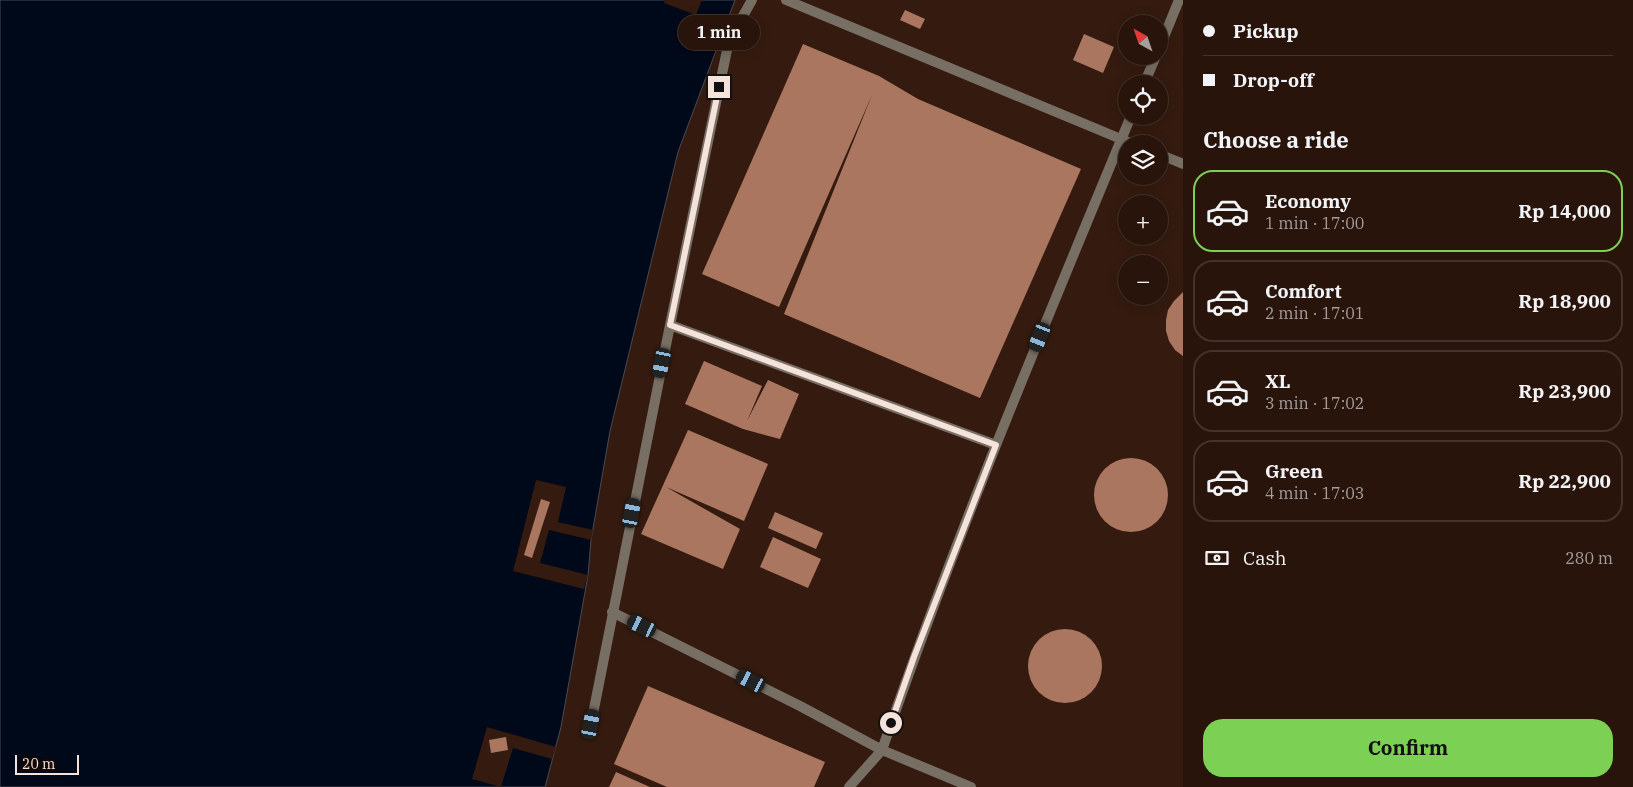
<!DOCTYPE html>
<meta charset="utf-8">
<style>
body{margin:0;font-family:"IBM Plex Serif",serif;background:#301d14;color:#f1f3f6;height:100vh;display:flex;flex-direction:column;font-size:19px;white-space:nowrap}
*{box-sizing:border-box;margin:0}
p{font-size:16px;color:#a59e9d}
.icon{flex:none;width:28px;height:28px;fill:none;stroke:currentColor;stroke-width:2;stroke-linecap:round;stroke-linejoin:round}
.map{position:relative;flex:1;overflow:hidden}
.sheet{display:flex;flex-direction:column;background:#28140b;width:450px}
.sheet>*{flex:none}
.top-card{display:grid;align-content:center;height:110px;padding:0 20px;background:#28140b}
.needle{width:32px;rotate:320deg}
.controls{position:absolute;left:1118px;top:15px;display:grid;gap:10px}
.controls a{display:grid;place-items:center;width:50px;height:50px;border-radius:50%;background:#28140b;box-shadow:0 2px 12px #0003,0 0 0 1px #44332c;font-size:25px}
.scale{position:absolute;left:15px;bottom:12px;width:64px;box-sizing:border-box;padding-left:5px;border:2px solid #f5e2da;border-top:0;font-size:14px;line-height:18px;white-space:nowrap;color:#f5e2da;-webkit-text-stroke:4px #140905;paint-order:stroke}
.end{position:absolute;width:22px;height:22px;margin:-11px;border:6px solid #f5e2da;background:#111;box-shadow:0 0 0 2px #111}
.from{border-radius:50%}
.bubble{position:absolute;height:35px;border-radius:18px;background:#28140b;box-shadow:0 2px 12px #0003,0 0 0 1px #44332c;font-size:16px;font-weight:700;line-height:35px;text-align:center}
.car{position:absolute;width:15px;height:30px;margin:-15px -8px;border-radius:6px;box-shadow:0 0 4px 1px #0007;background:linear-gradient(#222 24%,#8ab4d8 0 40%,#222 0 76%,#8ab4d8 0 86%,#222 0)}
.top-card b{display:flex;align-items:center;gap:18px;height:48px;font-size:19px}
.top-card b+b{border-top:1px solid #44332c}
.top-card i{width:12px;height:12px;background:#f1f3f6}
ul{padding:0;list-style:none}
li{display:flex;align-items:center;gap:15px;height:82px;margin:0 10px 8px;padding:0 10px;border:2px solid #44332c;border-radius:20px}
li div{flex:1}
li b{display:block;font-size:19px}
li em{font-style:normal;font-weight:700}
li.active{border-color:#7cd155}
li>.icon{width:45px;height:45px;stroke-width:1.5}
h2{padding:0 20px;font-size:22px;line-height:60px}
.pay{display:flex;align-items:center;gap:12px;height:55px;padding:0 20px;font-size:19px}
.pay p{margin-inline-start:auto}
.button{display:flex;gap:10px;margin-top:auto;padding:10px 20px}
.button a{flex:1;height:58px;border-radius:20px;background:#7cd155;color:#111;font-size:20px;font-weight:700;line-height:58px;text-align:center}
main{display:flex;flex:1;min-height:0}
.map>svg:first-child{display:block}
.water{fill:#00091a;stroke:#4a4a54}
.pier{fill:#351b0f}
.building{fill:#ab765f}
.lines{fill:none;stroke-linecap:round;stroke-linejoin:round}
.lane{stroke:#786f64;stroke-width:10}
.route{stroke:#f5e2da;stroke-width:6}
</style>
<main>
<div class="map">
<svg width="1183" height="787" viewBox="0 0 1183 787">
<rect width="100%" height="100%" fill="#351b0f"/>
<!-- water -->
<path class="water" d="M0,0H735L678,152L610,431L591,540L588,575L561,727L545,787H0Z"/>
<!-- pier -->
<path class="pier" d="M665,0H702L696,15L664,3Z
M536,480L566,487L558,522L593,530L591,540L549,530L540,563L588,575L584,589L513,571Z
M487,727L556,747L552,759L513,748L501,787L472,779Z"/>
<!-- building -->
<path class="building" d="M905,10L925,19L920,29L900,20Z
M1084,34L1114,47L1103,73L1073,60Z
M803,44L879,76L918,99L1081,169L980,398L784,314L872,95L779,307L702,274Z
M1183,292V356L1175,350L1169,341L1166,331V320L1168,310L1174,301Z
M704,361L762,386L747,421L768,380L799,394L780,439L743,429L685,404Z
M688,430L768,464L744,521L666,487L740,529L723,569L641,534Z
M1094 495a37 37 0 1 1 74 0a37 37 0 1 1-74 0Z
M541,499L550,502L532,558L524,555Z
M775,512L823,533L816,549L768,528Z
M773,537L821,559L808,588L760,567Z
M1028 666a37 37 0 1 1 74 0a37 37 0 1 1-74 0Z
M648,686L825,762L814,787H667L614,764Z
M506,737L508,750L491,753L489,740Z
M616,772L650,787H609Z"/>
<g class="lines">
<!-- lane -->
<path class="lane" d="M786,0L1133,144
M1159,49L1179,0
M1144,84L1156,56
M1159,154L1183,164
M670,325L996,445
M612,612L800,706L882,750L849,787
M591,724L670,325L727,50L739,23L752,0
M971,787L882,750C956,535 1044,326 1131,116"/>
</g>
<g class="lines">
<!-- route -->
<path class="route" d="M719,87L670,325L996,445L914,657L891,723"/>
</g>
</svg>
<div class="controls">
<a><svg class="needle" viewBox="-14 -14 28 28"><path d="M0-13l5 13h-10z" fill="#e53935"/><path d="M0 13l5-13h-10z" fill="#a59e9d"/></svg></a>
<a><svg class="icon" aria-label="locate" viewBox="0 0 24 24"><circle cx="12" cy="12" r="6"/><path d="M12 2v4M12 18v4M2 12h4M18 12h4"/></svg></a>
<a><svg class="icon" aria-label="layers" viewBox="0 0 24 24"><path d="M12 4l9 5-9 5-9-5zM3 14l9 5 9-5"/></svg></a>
<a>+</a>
<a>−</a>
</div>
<div class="scale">20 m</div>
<i class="end from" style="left:891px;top:723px"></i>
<i class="end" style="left:719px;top:87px"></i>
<div class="bubble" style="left:678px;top:15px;width:82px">1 min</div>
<i class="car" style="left:1040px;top:337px;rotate:202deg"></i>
<i class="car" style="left:662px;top:363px;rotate:191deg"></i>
<i class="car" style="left:632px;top:513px;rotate:11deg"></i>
<i class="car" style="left:642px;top:626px;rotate:296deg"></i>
<i class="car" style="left:751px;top:681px;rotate:297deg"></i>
<i class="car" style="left:591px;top:724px;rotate:11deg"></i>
</div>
<section class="sheet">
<div class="top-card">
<b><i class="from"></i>Pickup</b>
<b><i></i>Drop-off</b>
</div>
<h2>Choose a ride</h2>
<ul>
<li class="active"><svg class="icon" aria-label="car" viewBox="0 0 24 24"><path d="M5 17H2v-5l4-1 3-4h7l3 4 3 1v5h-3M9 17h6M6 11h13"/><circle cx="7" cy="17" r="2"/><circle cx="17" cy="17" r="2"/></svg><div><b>Economy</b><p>1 min · 17:00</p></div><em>Rp 14,000</em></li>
<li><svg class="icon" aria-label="car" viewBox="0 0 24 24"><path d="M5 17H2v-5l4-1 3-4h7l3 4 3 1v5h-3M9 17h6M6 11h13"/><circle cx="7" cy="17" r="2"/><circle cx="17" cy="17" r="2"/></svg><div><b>Comfort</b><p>2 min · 17:01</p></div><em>Rp 18,900</em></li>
<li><svg class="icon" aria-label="car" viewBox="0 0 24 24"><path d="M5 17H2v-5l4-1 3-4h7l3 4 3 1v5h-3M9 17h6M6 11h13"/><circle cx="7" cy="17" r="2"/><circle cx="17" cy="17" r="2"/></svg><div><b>XL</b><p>3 min · 17:02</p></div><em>Rp 23,900</em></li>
<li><svg class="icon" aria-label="car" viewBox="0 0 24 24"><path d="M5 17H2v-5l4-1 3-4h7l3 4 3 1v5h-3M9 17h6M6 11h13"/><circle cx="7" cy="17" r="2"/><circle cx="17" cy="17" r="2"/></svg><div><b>Green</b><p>4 min · 17:03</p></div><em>Rp 22,900</em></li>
</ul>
<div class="pay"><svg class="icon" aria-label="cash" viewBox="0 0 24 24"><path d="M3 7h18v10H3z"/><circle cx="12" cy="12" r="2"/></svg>Cash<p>280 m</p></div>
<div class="button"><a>Confirm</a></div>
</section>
</main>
